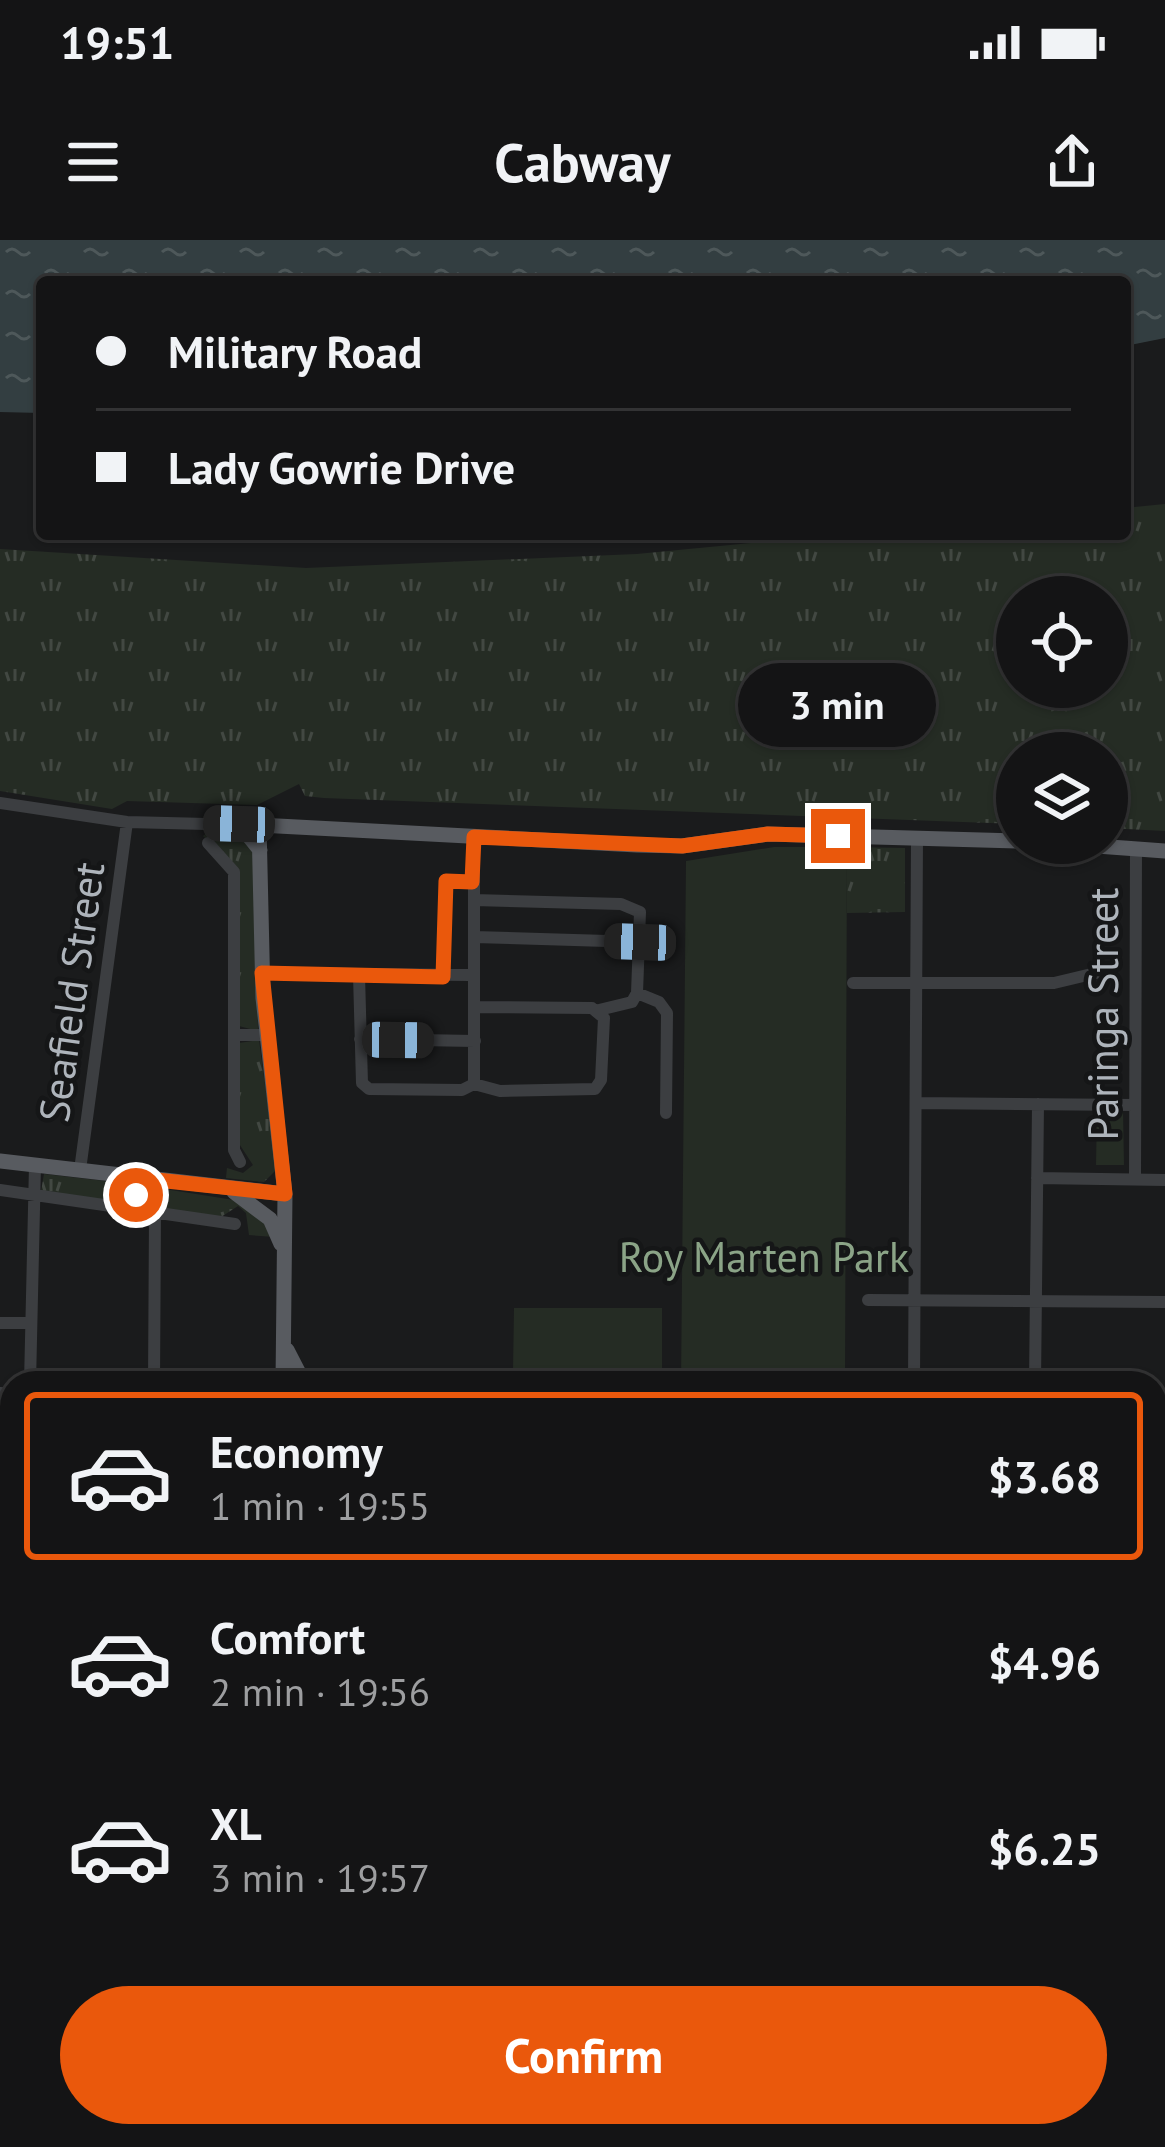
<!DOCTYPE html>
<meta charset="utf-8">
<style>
body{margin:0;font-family:"PT Sans",sans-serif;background:#212122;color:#f1f3f6;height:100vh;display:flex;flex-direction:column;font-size:45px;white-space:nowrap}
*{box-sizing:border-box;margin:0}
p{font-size:39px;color:#9d9ea0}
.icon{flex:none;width:66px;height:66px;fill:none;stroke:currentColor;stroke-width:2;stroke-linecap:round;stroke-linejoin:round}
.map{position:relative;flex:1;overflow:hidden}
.sheet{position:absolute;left:0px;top:1131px;width:1167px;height:777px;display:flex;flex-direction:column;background:#141415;border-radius:36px 36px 0 0;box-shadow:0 3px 9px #0004,0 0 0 3px #333334}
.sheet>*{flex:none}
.hud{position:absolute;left:36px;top:36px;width:1095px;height:264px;border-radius:12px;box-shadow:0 3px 9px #0004,0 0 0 3px #333334;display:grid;align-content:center;height:264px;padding:0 60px;background:#141415}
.tools{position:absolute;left:996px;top:336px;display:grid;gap:24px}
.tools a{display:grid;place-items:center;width:132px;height:132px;border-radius:50%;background:#141415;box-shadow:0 3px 9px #0004,0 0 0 3px #333334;font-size:60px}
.end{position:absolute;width:54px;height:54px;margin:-27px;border:15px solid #ea580c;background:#fff;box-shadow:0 0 0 6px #fff}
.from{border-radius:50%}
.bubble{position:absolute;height:84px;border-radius:42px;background:#141415;box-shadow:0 3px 9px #0004,0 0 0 3px #333334;font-size:39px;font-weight:800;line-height:84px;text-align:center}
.car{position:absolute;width:36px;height:72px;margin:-36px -18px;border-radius:15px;box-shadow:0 0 9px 3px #0007;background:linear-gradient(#222 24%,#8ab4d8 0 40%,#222 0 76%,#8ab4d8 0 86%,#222 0)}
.hud b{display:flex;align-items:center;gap:42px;height:114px;font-size:45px}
.hud b+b{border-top:3px solid #333334}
.hud i{width:30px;height:30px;background:#f1f3f6}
ul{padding:21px 0 0;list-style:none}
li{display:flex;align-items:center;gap:36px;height:168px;margin:0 24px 18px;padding:0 36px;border:6px solid transparent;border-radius:12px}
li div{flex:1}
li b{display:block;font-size:45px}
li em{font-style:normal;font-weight:800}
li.selected{border-color:#ea580c}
li>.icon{width:108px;height:108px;stroke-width:1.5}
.cta{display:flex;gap:24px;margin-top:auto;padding:24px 60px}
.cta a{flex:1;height:138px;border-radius:72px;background:#ea580c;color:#fff;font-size:48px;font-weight:800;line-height:138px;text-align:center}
.status{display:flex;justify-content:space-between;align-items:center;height:84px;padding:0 60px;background:#141415;direction:ltr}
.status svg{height:33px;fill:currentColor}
header{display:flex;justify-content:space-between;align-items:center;height:156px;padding:0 60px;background:#141415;font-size:54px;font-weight:800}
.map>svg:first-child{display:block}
.grass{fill:url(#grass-tufts);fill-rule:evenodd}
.park{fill:#252c24}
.water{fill:url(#water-ripples)}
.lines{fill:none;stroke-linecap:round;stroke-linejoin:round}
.minor{stroke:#3c3e41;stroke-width:12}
.major{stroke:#585b60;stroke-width:15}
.highway{stroke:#686c72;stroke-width:16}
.rail-casing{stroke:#515458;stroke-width:8}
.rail{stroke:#151617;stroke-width:3;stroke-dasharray:9;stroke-linecap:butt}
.route{stroke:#ea580c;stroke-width:15}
.labels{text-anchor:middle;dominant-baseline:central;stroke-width:9;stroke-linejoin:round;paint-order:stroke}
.street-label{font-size:42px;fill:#aeb4bb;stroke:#151617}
.park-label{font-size:42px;fill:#8ba487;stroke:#151617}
</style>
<div class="status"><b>19:51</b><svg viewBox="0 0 49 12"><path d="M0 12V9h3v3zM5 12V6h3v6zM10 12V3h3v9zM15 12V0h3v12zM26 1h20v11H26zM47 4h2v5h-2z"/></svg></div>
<header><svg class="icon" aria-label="menu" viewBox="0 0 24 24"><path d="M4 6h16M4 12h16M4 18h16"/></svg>Cabway<svg class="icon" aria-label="share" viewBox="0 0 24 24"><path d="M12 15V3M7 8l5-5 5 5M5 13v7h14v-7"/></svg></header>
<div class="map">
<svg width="1165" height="1907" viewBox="0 0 1165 1907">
<defs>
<pattern id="grass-tufts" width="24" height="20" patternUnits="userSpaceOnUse" patternTransform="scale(3)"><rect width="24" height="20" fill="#252c24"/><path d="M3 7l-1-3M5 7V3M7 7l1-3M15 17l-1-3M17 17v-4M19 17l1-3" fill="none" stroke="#424842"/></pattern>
<pattern id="water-ripples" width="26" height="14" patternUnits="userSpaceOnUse" patternTransform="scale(3)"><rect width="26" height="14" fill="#333e41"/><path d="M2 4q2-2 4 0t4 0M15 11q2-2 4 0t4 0" fill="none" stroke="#4e585a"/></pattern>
</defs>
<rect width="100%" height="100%" fill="#1a1b1c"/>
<!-- grass -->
<path class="grass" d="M1165,264V591L1107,588V513H1017V584L324,558L305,556L299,544L257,565L127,561L112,569L0,551V309L306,328L637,314L846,294H1125V268ZM1017,357H1107V447H1017Z
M209,591L236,592L250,605L254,619L258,791L239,786L237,628L203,596Z
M847,607L905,608V672L847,673Z
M259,800L276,930L264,942L226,938L227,928L243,933L253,925L238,902L239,803Z
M44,934L131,944V957L117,963L41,951Z
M145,946L240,961L253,968L275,997L249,995L246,973L238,966L221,977L134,966Z"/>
<!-- park -->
<path class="park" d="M774,607H847L845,1143H681L686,621Z
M1123,868L1124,925H1096L1097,869Z
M514,1068H662V1132L513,1130Z"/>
<!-- water -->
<path class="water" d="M0,0H1165V98L1125,106V42H42V173L0,172Z"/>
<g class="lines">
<!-- minor -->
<path class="minor" d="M0,563L127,582L246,585
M208,603L234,632V910L240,922
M474,660L621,664L640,672L637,753L632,762L599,770
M474,697L640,702
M262,733L470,735
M359,735L362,843L369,849L462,850L474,844V597
M443,737L446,641L472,642
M853,743H1054L1100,732
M637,753L659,762L667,773L666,873
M235,795H268
M360,799L475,801
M474,844L500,851L595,849L601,840L604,778L592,768L475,767
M916,863L1135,865
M80,930L127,582
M1037,938L1165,940
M1135,939L1136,609
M0,950L235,984
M868,1060L1165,1062
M0,1083H31
M30,1143L35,925
M154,1143L155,974
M914,1143L917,599
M1035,1143L1038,864
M0,1153L12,1154
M0,1254H12
M0,1428H12
M1159,1447L1162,1181
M1155,1487H1165
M5,1709L7,1477
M335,1896L336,1907
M1046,1896L1049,1907
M1153,1896L1156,1907
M650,1901L757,1903
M43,1907V1896
M443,1907L444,1896
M545,1907V1896"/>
<!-- major -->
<path class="major" d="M239,584L260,610
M1056,603L1165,611
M0,921L285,954
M234,952L270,979L281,1004
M119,968L133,962L139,938
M287,1110L304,1143
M283,1143L285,954L263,758L259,585L637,605L682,606L768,594L1017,601"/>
<!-- highway -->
<path class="highway" d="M0,1709H12
M1155,1720H1165
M0,1726H12
M1155,1742H1165"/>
<!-- rail casing -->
<g class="rail-casing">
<path id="rail" d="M0,1450L12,1451
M1155,1476H1165"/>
</g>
<!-- rail -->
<use href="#rail" class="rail"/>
</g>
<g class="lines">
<!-- route -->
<path class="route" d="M136,955L139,938L285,954L262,733L443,737L446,641L472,642L474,597L682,606L768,594L838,596"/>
</g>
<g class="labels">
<!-- street labels -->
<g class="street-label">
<text transform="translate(71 752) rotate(-82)">Seafield Street</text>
<text transform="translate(1102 774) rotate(-90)">Paringa Street</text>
</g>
<!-- park labels -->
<g class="park-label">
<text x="764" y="1016">Roy Marten Park</text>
</g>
</g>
</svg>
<div class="tools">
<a><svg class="icon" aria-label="locate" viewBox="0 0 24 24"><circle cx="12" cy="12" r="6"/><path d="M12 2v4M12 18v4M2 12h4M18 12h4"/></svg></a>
<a><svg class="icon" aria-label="layers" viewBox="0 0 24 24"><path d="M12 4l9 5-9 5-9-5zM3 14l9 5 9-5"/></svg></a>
</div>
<i class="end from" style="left:136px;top:955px"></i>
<i class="end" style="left:838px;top:596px"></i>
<div class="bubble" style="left:738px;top:423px;width:198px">3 min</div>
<i class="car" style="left:239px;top:584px;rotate:272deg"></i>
<i class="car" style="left:640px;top:702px;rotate:272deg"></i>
<i class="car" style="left:398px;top:800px;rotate:91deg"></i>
<div class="hud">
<b><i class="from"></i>Military Road</b>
<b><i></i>Lady Gowrie Drive</b>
</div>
<section class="sheet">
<ul>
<li class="selected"><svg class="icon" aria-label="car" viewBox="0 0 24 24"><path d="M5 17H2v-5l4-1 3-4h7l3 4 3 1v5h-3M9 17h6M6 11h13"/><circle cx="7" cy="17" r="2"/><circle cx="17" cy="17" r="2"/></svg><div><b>Economy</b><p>1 min · 19:55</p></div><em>$3.68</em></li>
<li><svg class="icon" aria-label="car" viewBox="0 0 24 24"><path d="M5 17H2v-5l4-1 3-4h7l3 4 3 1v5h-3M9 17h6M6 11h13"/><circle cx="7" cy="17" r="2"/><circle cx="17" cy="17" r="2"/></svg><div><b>Comfort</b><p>2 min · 19:56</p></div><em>$4.96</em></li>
<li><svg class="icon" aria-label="car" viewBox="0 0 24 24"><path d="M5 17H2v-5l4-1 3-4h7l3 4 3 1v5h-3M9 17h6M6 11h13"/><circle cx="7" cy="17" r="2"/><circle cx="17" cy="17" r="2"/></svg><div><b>XL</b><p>3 min · 19:57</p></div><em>$6.25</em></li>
</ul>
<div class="cta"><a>Confirm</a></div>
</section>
</div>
